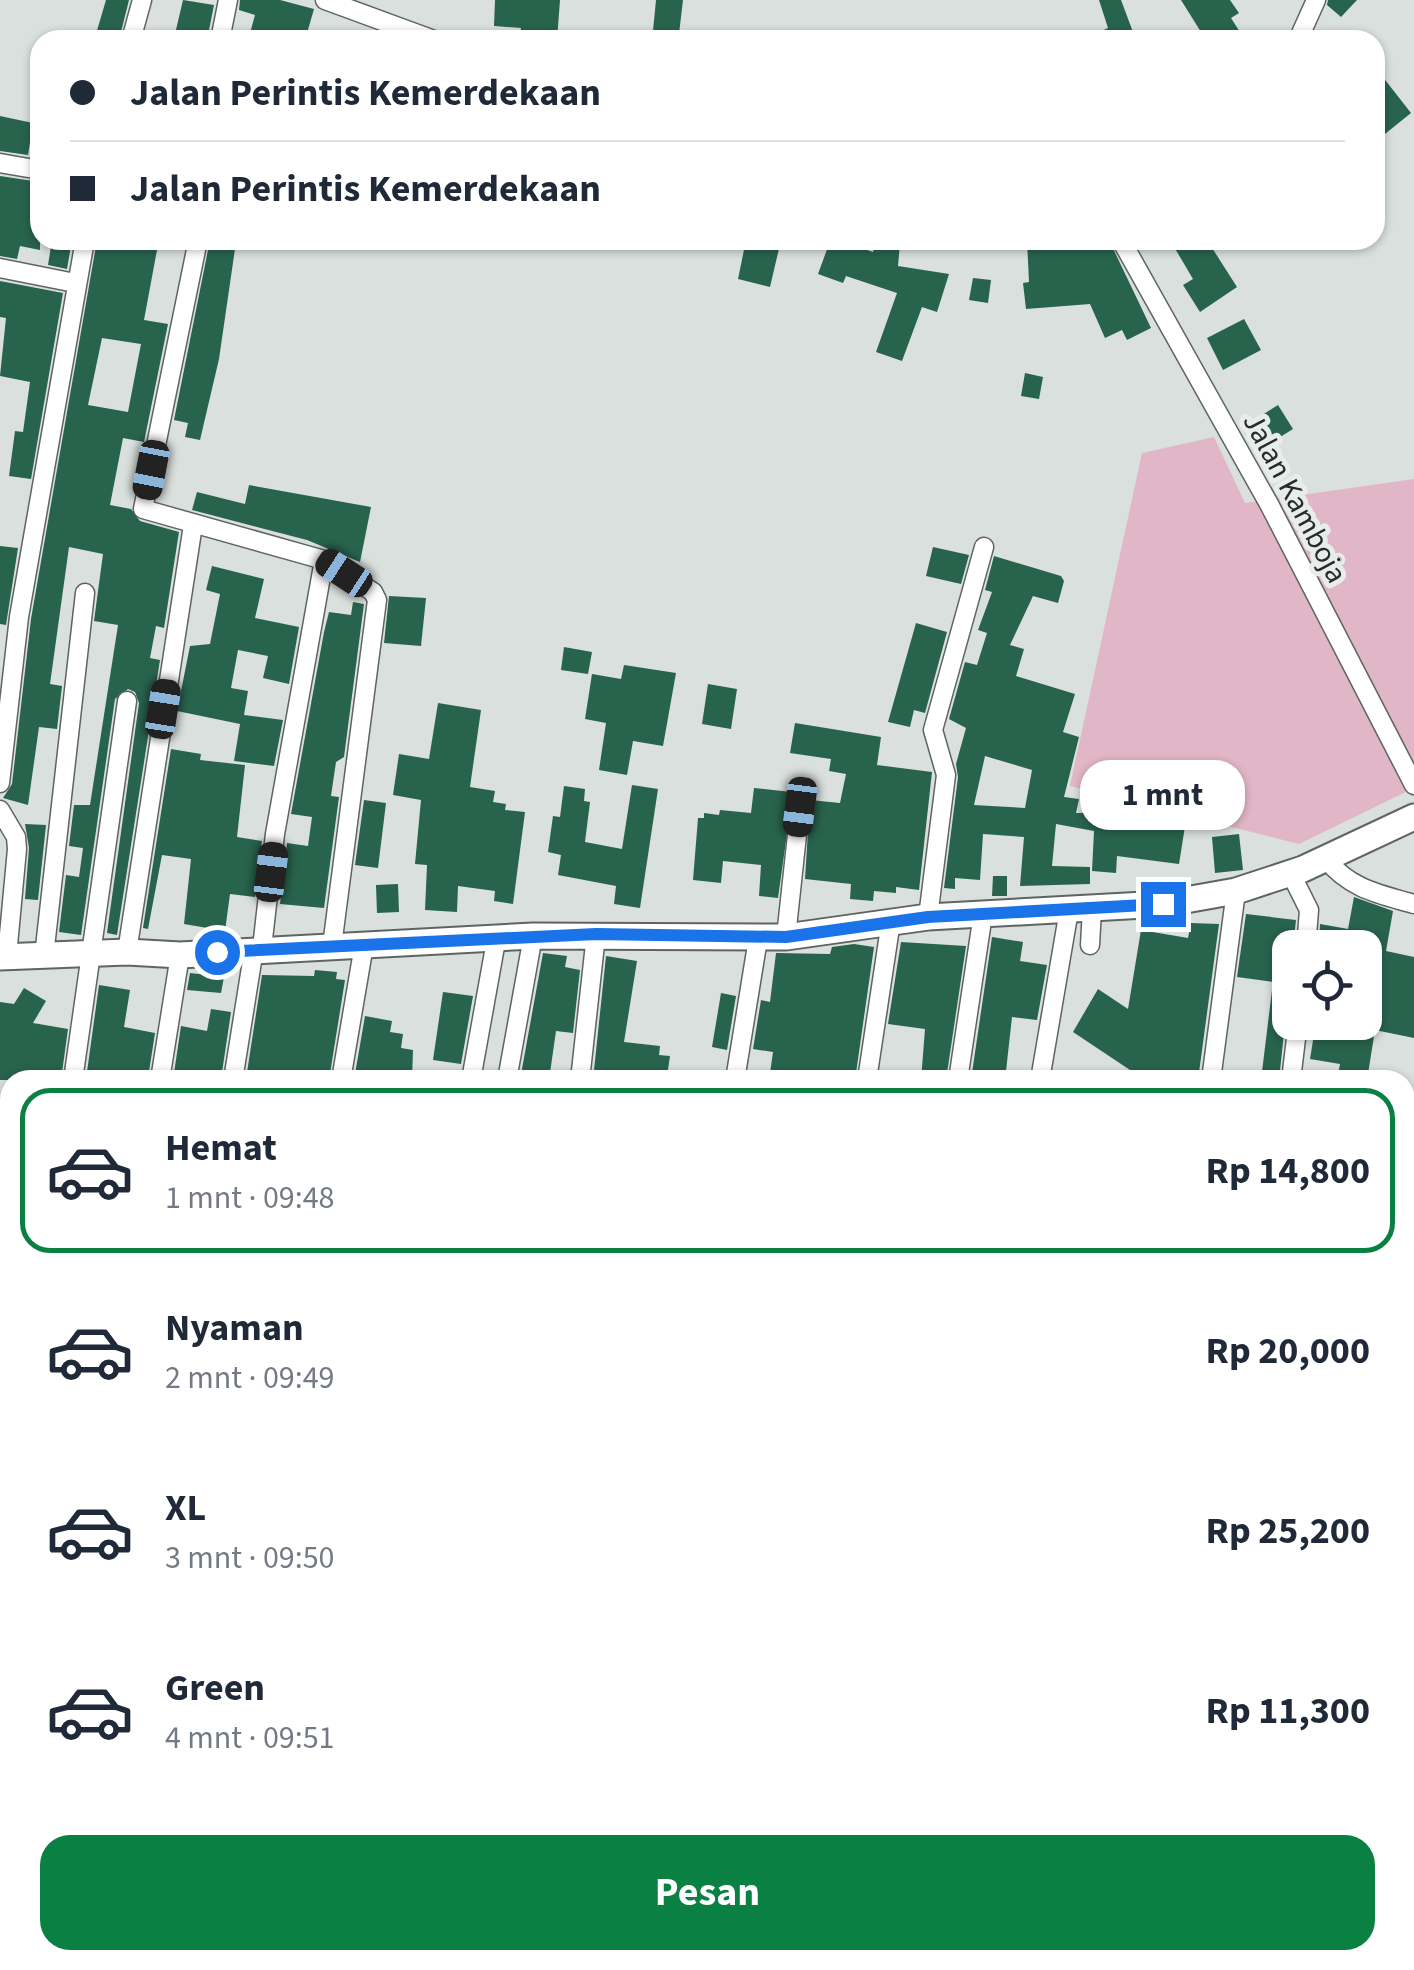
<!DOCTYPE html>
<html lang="id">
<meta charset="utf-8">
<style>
body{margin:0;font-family:"Source Sans 3",sans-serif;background:#f2f2f3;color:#1f2937;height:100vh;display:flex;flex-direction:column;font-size:38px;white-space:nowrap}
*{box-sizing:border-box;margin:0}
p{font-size:32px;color:#747a83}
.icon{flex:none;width:55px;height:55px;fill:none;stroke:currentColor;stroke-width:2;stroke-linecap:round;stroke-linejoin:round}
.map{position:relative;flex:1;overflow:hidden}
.details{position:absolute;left:0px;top:1070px;width:1415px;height:900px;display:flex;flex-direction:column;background:#fff;border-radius:30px 30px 0 0;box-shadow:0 2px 8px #0004}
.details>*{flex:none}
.guide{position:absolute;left:30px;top:30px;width:1355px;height:220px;border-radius:30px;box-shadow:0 2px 8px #0004;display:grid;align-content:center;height:220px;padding:0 40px;background:#fff}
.fabs{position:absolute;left:1272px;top:930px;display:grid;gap:20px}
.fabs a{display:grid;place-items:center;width:110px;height:110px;border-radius:20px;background:#fff;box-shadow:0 2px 8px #0004;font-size:50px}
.end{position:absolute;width:45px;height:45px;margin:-22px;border:12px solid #1a73e8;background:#fff;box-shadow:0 0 0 5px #fff}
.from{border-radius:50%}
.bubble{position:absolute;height:70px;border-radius:30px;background:#fff;box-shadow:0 2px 8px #0004;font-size:32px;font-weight:700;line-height:70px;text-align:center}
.car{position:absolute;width:30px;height:60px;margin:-30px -15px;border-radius:12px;box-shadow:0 0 8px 2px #0007;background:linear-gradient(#222 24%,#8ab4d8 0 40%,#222 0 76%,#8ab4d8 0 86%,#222 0)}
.guide b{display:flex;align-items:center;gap:35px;height:95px;font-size:38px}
.guide b+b{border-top:2px solid #e0e1e3}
.guide i{width:25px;height:25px;background:#1f2937}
ul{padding:18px 0 0;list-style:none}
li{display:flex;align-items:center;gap:30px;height:165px;margin:0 20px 15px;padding:0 20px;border:5px solid transparent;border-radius:30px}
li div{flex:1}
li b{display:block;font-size:38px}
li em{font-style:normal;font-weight:700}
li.active{border-color:#0b8043}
li>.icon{width:90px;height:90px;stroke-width:1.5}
.cta{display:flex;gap:20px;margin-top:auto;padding:20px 40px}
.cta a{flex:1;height:115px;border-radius:30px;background:#0b8043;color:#fff;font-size:40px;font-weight:700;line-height:115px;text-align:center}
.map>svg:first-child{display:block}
.green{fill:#e1b6c7}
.building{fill:#28634d;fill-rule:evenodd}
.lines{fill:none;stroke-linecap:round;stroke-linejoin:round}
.street-casing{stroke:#5e6461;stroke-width:21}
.secondary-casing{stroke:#5e6461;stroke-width:29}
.street{stroke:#fff;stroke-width:18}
.secondary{stroke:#fff;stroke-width:25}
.rail-casing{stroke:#4f5251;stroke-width:10}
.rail{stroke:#e6edea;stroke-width:6;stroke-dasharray:19;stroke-linecap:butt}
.route{stroke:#1a73e8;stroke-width:12}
.labels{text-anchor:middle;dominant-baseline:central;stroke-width:10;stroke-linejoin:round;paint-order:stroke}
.street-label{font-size:30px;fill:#292b2a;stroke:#e6edea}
</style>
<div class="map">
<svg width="1414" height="1970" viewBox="0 0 1414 1970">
<rect width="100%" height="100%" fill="#d9e0dd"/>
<!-- green -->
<path class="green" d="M1214,437L1245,503L1414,479V788L1299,844L1070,786L1142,453Z"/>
<!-- building -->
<path class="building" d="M106,0H129L119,40L96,34Z
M183,0L214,5L207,40L175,34Z
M240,0H280L314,9L305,40L249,37L255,15L239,10Z
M495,0H560L557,40H519L521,28L494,26Z
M656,0H683L679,34L653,31Z
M1099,0H1121L1136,40H1081L1108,28Z
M1181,0H1230L1239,13L1231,18L1245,40H1206Z
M1328,0H1357L1341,17L1327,5Z
M1375,67L1411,113L1375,142Z
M0,116L33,123L28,155L0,151Z
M0,176L40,182V250L20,246L17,259L0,256Z
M52,240H72L67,269L48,265Z
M97,240H119L157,250L144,320L168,324L144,442L123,438L110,505L131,509L140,521L179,532L164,628L156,626L150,658L160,660L117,935L107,933L139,703L135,692L128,689L115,699L81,935L59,932L66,875L79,877L83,848L69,846L74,805H90L118,625L94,621L103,554L69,547L50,684L62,686L57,729L39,727L28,805L3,798L12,784L31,619ZM102,338L141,344L128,412L88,405Z
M210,240L236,242L219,359L200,440L185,437L188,423L174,420Z
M746,240H781L770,287L738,279Z
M838,240L873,252L877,240H890L900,243L898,266L949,274L937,312L922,307L902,361L876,352L897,293L846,276L843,283L818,274L829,244L835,246Z
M1027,240H1109L1151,328L1127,340L1122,330L1105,338L1090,304L1026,309L1023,283L1029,282Z
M1170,240H1207L1237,287L1200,312L1183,285L1193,279Z
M973,278L991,280L988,303L969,300Z
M0,281L63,293L31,479L9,476L15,431L23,432L30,382L0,376L6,318L0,317Z
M1244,319L1261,350L1223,370L1207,338Z
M1025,373L1043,377L1039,399L1021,396Z
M1278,405L1293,429L1272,442L1256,419Z
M249,485L371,507L360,562L307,540L192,510L197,492L245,504Z
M0,546L18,548L6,625L0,624Z
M933,547L969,555L961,584L926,576Z
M994,556L1061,576L1064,581L1058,603L1033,596L1010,645L1024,649L1016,676L1075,694L1063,732L1079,737L1064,797L1079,799L1076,813L1144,812L1143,820H1186L1179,864L1117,856L1116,873L1092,871L1094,831L1056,824L1052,866L1090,867V884L1020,886L1024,837L983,834L980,880L955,878V889L944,888L958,777L956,764L966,728L949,719L965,662L977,665L987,633L978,630L992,592L985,590ZM985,756L1032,770L1025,808L974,805Z
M212,566L264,579L255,618L299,627L289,684L263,678L268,656L238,650L231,688L248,691L244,715L283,720L274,766L234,761L240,724L177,711L190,646L210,644L220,594L206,590Z
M389,596L426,598L421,646L384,643Z
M353,602L364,604L344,757L336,762L331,796L339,797L324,908L280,904L287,843L308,846L312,817L291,814L324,632L329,612L351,615Z
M916,623L947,632L925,713L914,710L910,727L888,722Z
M564,647L592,652L588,674L561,670Z
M624,665L676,673L663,746L633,741L627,775L599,770L606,723L585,719L592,674L621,679Z
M708,684L737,689L731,729L702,724Z
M438,703L481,710L470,787L495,791L493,802L506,804L505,810L525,812L513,904L494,901L495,891L458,886L457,912L425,910L427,865L415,864L421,800L393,795L399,754L429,759Z
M795,723L881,737L877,765L932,772L919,890L896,887V893L874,891L873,901L850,899L851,884L805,879L810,800L840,803L846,774L829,771L831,759L790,753Z
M171,749L201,754L200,760L245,765L237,837L262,841L255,897L230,894L225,931L184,924L191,859L162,855L148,929L143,928Z
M632,785L658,789L640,908L614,904L616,886L558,875L561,855L548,852L553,816L560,817L564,786L585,789L584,801L590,802L585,842L622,849Z
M754,788L791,792L792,798L778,898L759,896L761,865L723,861L721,883L693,880L698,818H704V813L719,815L720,810L751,813Z
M364,800L386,803L378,868L355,865Z
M25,824L46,825L38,900L25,899L29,848Z
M1239,834L1243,870L1215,873L1212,837Z
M993,876H1007V896H992Z
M398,884L399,912L377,913L376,885Z
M1354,897L1393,911L1386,951L1414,957V1038L1375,1030L1367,1080H1337L1340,1064L1310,1059L1316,1022H1365V948H1319L1320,924L1348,929Z
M1246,914L1296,920L1279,1080H1261L1273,982L1237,977Z
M1191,923L1219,924L1198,1080H1145L1073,1032L1098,989L1128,1009L1141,930L1188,938Z
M992,937L1023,942L1020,961L1047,965L1037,1020L1012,1017L1005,1080H971Z
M901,942L966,946L946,1080H921L925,1029L888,1024Z
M854,944L874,947L855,1080H769L773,1052L753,1049L761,1000L770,1002L776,953L830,954L832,947Z
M543,953L567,956L565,967L580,970L573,1033L556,1031L550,1073L539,1072L538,1080H520Z
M606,956L637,961L624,1042L660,1046L659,1055L670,1056L667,1076L593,1080Z
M315,970L337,972L336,979L345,980L329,1080L246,1079L262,975L314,976Z
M190,973L224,977L221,993L187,990Z
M99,985L130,990L124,1027L155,1033L148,1078L87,1072Z
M24,988L46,1001L33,1023L68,1029L61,1080H0V1002L14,1004Z
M443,992L473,996L461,1064L433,1060Z
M721,993L736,996L727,1050L712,1047Z
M211,1009L231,1012L221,1079L195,1074L194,1080H173L181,1026L207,1031Z
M365,1016L392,1021L390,1032L403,1034L401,1048L413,1050L412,1080H354Z"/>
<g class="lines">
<!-- street casing -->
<g class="street-casing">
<path id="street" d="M325,0L434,40
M131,40L142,0
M220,40L228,0
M1298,40L1316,0
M0,163L40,170
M198,240L143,509L324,560L373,592L377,600L332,946
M1121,240L1269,504L1414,785
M0,268L75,283
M0,783L19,617L85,240
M0,810L16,837L17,849L7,956
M1326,859C1350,889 1379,894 1414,904
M1290,872L1309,910L1306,948
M928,917L946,775L933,730L984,547
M786,937L800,807
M1090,945L1092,909
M262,948L275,834L324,560
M127,952L193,525
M44,956L85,593
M73,1080L127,701
M160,1080L180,955
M233,1080L254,949
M341,1080L364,945
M471,1080L496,941
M507,1080L533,936
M580,1080L596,935
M735,1080L758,939
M867,1080L891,921
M958,1080L983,914
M1040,1080L1069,910
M1211,1080L1236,891
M1291,1080L1298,1022
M0,1605L10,1533
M0,1660L10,1661
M289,1970L291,1960
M1123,1970L1124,1960"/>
</g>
<!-- secondary casing -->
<g class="secondary-casing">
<path id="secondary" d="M0,957L127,952L180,955L533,936L786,937L928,917L1163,904L1236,891L1303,869L1414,817"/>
</g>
<!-- street -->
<use href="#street" class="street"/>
<!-- secondary -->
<use href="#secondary" class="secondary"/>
<!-- rail casing -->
<g class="rail-casing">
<path id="rail" d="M1405,1540L1414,1536
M0,1723L10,1726"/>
</g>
<!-- rail -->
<use href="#rail" class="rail"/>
</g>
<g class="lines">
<!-- route -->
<path class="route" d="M217,952L596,934L786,937L928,917L1163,904"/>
</g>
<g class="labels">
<!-- street labels -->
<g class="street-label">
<text transform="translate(1295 498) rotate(62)">Jalan Kamboja</text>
</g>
</g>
</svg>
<div class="fabs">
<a><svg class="icon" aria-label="locate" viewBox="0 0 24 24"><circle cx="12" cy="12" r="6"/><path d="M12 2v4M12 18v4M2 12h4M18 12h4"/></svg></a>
</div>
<i class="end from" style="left:217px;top:952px"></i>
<i class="end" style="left:1163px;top:904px"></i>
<div class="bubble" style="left:1080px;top:760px;width:165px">1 mnt</div>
<i class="car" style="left:151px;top:470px;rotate:191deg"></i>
<i class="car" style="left:344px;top:573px;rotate:303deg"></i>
<i class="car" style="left:163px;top:709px;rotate:9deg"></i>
<i class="car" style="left:800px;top:807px;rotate:187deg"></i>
<i class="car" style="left:271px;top:872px;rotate:7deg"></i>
<div class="guide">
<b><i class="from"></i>Jalan Perintis Kemerdekaan</b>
<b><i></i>Jalan Perintis Kemerdekaan</b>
</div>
<section class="details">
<ul>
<li class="active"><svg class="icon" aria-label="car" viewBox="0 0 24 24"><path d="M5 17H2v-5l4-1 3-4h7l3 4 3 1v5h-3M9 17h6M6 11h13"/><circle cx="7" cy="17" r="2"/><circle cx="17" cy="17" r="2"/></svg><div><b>Hemat</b><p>1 mnt · 09:48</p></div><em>Rp 14,800</em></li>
<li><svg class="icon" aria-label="car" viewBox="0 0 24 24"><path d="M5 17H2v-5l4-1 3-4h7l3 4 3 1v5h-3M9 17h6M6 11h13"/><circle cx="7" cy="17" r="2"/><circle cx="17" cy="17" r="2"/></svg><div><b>Nyaman</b><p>2 mnt · 09:49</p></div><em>Rp 20,000</em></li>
<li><svg class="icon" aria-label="car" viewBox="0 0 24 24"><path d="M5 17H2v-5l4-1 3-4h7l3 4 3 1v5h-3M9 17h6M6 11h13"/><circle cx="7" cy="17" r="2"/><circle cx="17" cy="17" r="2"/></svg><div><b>XL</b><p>3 mnt · 09:50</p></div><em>Rp 25,200</em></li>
<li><svg class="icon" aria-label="car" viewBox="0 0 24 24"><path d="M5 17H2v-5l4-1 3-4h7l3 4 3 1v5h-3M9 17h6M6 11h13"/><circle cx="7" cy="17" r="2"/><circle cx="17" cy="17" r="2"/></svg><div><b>Green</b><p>4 mnt · 09:51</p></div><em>Rp 11,300</em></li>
</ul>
<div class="cta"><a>Pesan</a></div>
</section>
</div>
